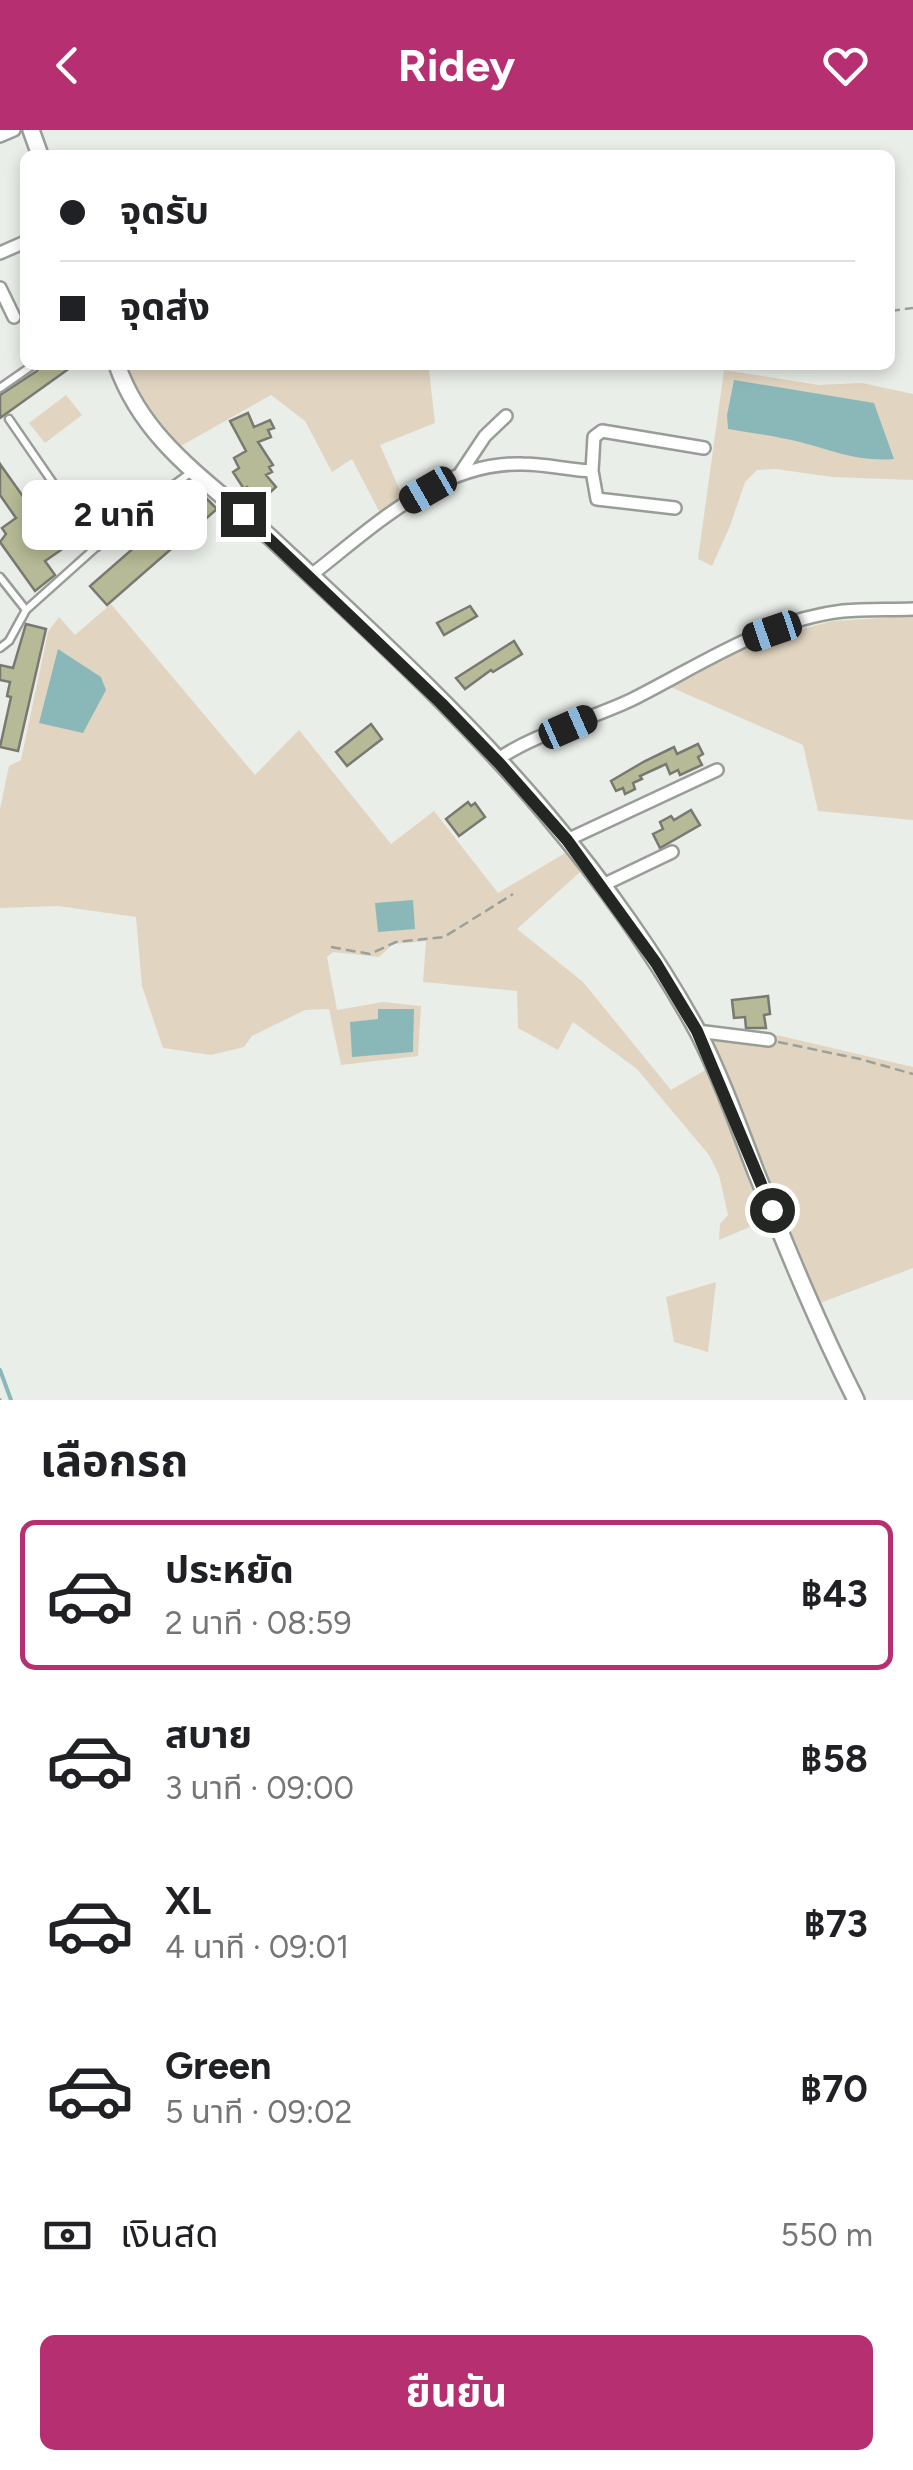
<!DOCTYPE html>
<html lang="th">
<meta charset="utf-8">
<style>
body{margin:0;font-family:Figtree,"Noto Sans Thai",sans-serif;background:#f2f2f2;color:#202124;height:100vh;display:flex;flex-direction:column;font-size:38px;white-space:nowrap}
*{box-sizing:border-box;margin:0}
p{font-size:32px;color:#757577}
.icon{flex:none;width:55px;height:55px;fill:none;stroke:currentColor;stroke-width:2;stroke-linecap:round;stroke-linejoin:round}
.map{position:relative;height:1270px;overflow:hidden}
.side{display:flex;flex-direction:column;background:#fff;flex:1}
.side>*{flex:none}
.banner{position:absolute;left:20px;top:20px;width:875px;height:220px;border-radius:15px;box-shadow:0 5px 15px #0003;display:grid;align-content:center;height:220px;padding:0 40px;background:#fff}
.end{position:absolute;width:45px;height:45px;margin:-22px;border:12px solid #242623;background:#fff;box-shadow:0 0 0 5px #fff}
.from{border-radius:50%}
.bubble{position:absolute;height:70px;border-radius:15px;background:#fff;box-shadow:0 5px 15px #0003;font-size:32px;font-weight:700;line-height:70px;text-align:center}
.car{position:absolute;width:30px;height:60px;margin:-30px -15px;border-radius:12px;box-shadow:0 0 8px 2px #0007;background:linear-gradient(#222 24%,#8ab4d8 0 40%,#222 0 76%,#8ab4d8 0 86%,#222 0)}
.banner b{display:flex;align-items:center;gap:35px;height:95px;font-size:38px}
.banner b+b{border-top:2px solid #e0e0e0}
.banner i{width:25px;height:25px;background:#202124}
ul{padding:0;list-style:none}
li{display:flex;align-items:center;gap:30px;height:150px;margin:0 20px 15px;padding:0 20px;border:5px solid transparent;border-radius:15px}
li div{flex:1}
li b{display:block;font-size:38px}
li em{font-style:normal;font-weight:700}
li.on{border-color:#b62f71}
li>.icon{width:90px;height:90px;stroke-width:1.5}
h2{padding:0 40px;font-size:45px;line-height:120px}
.pay{display:flex;align-items:center;gap:25px;height:110px;padding:0 40px;font-size:38px}
.pay p{margin-inline-start:auto}
.primary-button{display:flex;gap:20px;margin-top:auto;padding:20px 40px}
.primary-button a{flex:1;height:115px;border-radius:15px;background:#b62f71;color:#fff;font-size:40px;font-weight:700;line-height:115px;text-align:center}
header{display:flex;justify-content:space-between;align-items:center;height:130px;padding:0 40px;background:#b62f71;color:#fff;font-size:45px;font-weight:700}
.map>svg:first-child{display:block}
.green{fill:#e1d5c1}
.water{fill:#8ab8b9}
.lines{fill:none;stroke-linecap:round;stroke-linejoin:round}
.stream{stroke:#8ab8b9;stroke-width:4}
.building{fill:#b7ba96;stroke:#797972;stroke-width:2.5}
.lane-casing{stroke:#989d97;stroke-width:11}
.street-casing{stroke:#989d97;stroke-width:16}
.secondary-casing{stroke:#989d97;stroke-width:20}
.path{stroke:#9ca09b;stroke-width:2.5;stroke-dasharray:10 5;stroke-linecap:butt}
.lane{stroke:#fff;stroke-width:6}
.street{stroke:#fff;stroke-width:11}
.secondary{stroke:#fff;stroke-width:15}
.route{stroke:#242623;stroke-width:12}
</style>
<header><svg class="icon" aria-label="back" viewBox="0 0 24 24"><path d="M15 5l-7 7 7 7"/></svg>Ridey<svg class="icon" aria-label="heart" viewBox="0 0 24 24"><path d="M12 20l-8-8c-3-5 5-10 8-4 3-6 11-1 8 4z"/></svg></header>
<div class="map">
<svg width="913" height="1270" viewBox="0 0 913 1270">
<rect width="100%" height="100%" fill="#e9eee8"/>
<!-- green -->
<path class="green" d="M138,235H424L429,240L435,293L380,315L405,372L382,387L352,329L332,342L305,291L271,265L179,317C155,295 140,270 125,241Z
M724,240L819,255L862,253L913,264V350L832,347L776,339L757,340L745,352L730,396L712,436L698,429Z
M66,265L82,285L45,313L29,293Z
M111,474L255,645L299,600L391,714L434,681L498,763L567,722L580,742L517,799L583,852L671,960L707,939L764,1091L719,1110L720,1094L728,1085L719,1045L709,1025L637,939L573,892L558,920L518,898L517,861L423,852L426,811L393,814L379,827L333,822L327,827L337,880L383,872L421,876L418,926L341,935L329,879L305,880L252,906L244,917L211,925L163,918L142,856L136,787L58,776L0,778V679L9,636L21,630L48,502L59,487L75,505Z
M913,486V690L818,681L803,615L666,555L771,507L833,491Z
M699,895L781,906L913,937V1138L820,1173Z
M716,1152L708,1222L674,1212L666,1167Z"/>
<!-- water -->
<path class="water" d="M734,250L874,273L894,329C859,332 833,321 800,312C776,306 752,303 728,299L727,285Z
M58,519L101,547L106,560L83,603L39,593Z
M413,770L415,799L378,802L375,773Z
M378,879H414L413,922L352,927L350,892L378,889Z"/>
<g class="lines">
<!-- stream -->
<path class="stream" d="M0,1240L11,1270"/>
</g>
<!-- building -->
<path class="building" d="M40,235H74L0,288V265L37,241Z
M248,283L254,297L270,290L274,298L268,300L271,307L258,312L273,335L269,337L272,342L266,345L276,357L260,372L247,357L244,359L233,342L239,338L234,328L246,321L230,291Z
M0,334L61,420L45,431L55,445L35,461L0,412L6,404L2,398L16,388L0,365Z
M199,361L217,379L107,475L90,456Z
M470,476L477,486L444,505L437,493Z
M26,494L46,499L18,621L0,617L11,567L7,566L10,552L0,550V535L13,538Z
M514,511L522,524L493,542L491,540L465,559L456,548Z
M371,594L382,609L347,636L336,622Z
M698,614L703,624L698,627L702,635L680,645L678,640L670,644L666,634L640,646L642,649L633,653L635,659L625,664L623,658L616,661L611,651L645,631L674,617L677,624Z
M468,672L471,676L475,673L485,687L459,706L446,689Z
M691,680L700,695L660,718L653,704L663,699L660,692L671,686L674,690Z
M768,866L770,884L764,885L766,898H746L745,887L734,888L732,870Z"/>
<g class="lines">
<!-- lane casing -->
<g class="lane-casing">
<path id="lane" d="M0,258L33,235
M9,289L97,417
M0,447L26,480
M0,518L9,511L26,480L132,385L193,341"/>
</g>
<!-- street casing -->
<g class="street-casing">
<path id="street" d="M0,6L14,0
M0,123L25,112
M0,158L14,187
M592,341L594,307L602,301L704,318
M461,342L485,306L506,286
M310,446C372,398 440,331 523,334C546,334 569,340 592,341L597,369L675,378
M497,630C531,605 591,589 631,570C699,536 765,490 843,481C866,479 890,480 913,479
M567,710L717,640
M601,756L672,722
M697,901L769,910"/>
</g>
<!-- secondary casing -->
<g class="secondary-casing">
<path id="secondary" d="M31,0L40,25
M117,235C145,314 210,352 270,407C364,495 465,587 547,685C602,750 658,828 698,902C721,947 738,995 756,1042C787,1119 818,1195 856,1270"/>
</g>
<!-- path -->
<path class="path" d="M890,181L913,178
M331,817L370,824L396,812L444,807L513,764
M778,912L860,929L913,944
M0,1269L1,1270"/>
<!-- lane -->
<use href="#lane" class="lane"/>
<!-- street -->
<use href="#street" class="street"/>
<!-- secondary -->
<use href="#secondary" class="secondary"/>
</g>
<g class="lines">
<!-- route -->
<path class="route" d="M243,384L441,573L500,634L567,710L656,833L697,901L772,1080"/>
</g>
</svg>
<i class="end from" style="left:772px;top:1080px"></i>
<i class="end" style="left:243px;top:384px"></i>
<div class="bubble" style="left:22px;top:350px;width:185px">2 นาที</div>
<i class="car" style="left:428px;top:360px;rotate:240deg"></i>
<i class="car" style="left:772px;top:501px;rotate:251deg"></i>
<i class="car" style="left:568px;top:597px;rotate:66deg"></i>
<div class="banner">
<b><i class="from"></i>จุดรับ</b>
<b><i></i>จุดส่ง</b>
</div>
</div>
<section class="side">
<h2>เลือกรถ</h2>
<ul>
<li class="on"><svg class="icon" aria-label="car" viewBox="0 0 24 24"><path d="M5 17H2v-5l4-1 3-4h7l3 4 3 1v5h-3M9 17h6M6 11h13"/><circle cx="7" cy="17" r="2"/><circle cx="17" cy="17" r="2"/></svg><div><b>ประหยัด</b><p>2 นาที · 08:59</p></div><em>฿43</em></li>
<li><svg class="icon" aria-label="car" viewBox="0 0 24 24"><path d="M5 17H2v-5l4-1 3-4h7l3 4 3 1v5h-3M9 17h6M6 11h13"/><circle cx="7" cy="17" r="2"/><circle cx="17" cy="17" r="2"/></svg><div><b>สบาย</b><p>3 นาที · 09:00</p></div><em>฿58</em></li>
<li><svg class="icon" aria-label="car" viewBox="0 0 24 24"><path d="M5 17H2v-5l4-1 3-4h7l3 4 3 1v5h-3M9 17h6M6 11h13"/><circle cx="7" cy="17" r="2"/><circle cx="17" cy="17" r="2"/></svg><div><b>XL</b><p>4 นาที · 09:01</p></div><em>฿73</em></li>
<li><svg class="icon" aria-label="car" viewBox="0 0 24 24"><path d="M5 17H2v-5l4-1 3-4h7l3 4 3 1v5h-3M9 17h6M6 11h13"/><circle cx="7" cy="17" r="2"/><circle cx="17" cy="17" r="2"/></svg><div><b>Green</b><p>5 นาที · 09:02</p></div><em>฿70</em></li>
</ul>
<div class="pay"><svg class="icon" aria-label="cash" viewBox="0 0 24 24"><path d="M3 7h18v10H3z"/><circle cx="12" cy="12" r="2"/></svg>เงินสด<p>550 m</p></div>
<div class="primary-button"><a>ยืนยัน</a></div>
</section>
